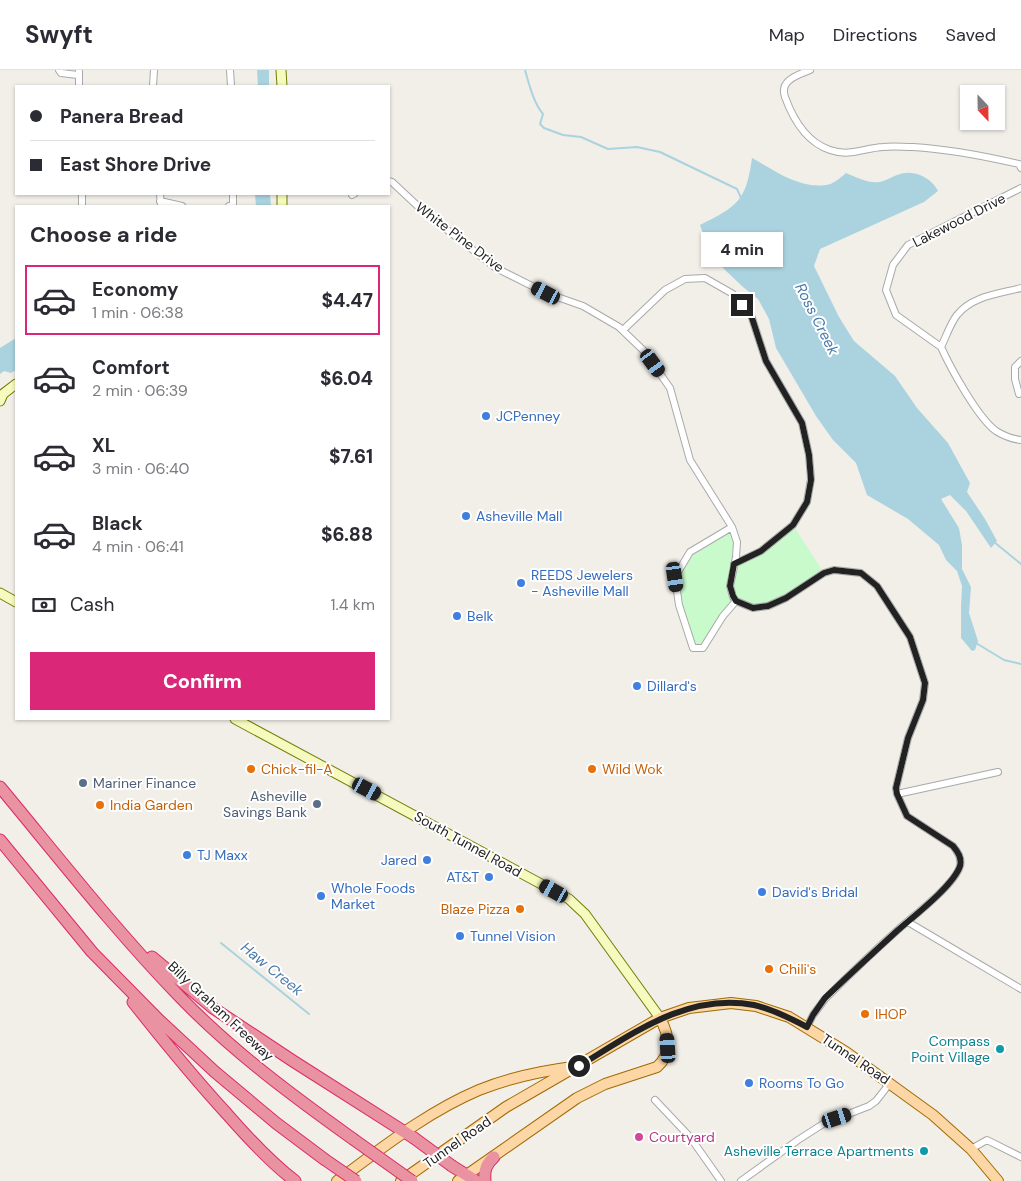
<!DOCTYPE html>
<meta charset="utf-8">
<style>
body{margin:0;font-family:"DM Sans",sans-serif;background:#f7f7f7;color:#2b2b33;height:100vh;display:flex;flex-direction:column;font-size:19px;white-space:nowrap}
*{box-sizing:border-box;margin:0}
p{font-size:16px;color:#7c7c81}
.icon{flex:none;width:28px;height:28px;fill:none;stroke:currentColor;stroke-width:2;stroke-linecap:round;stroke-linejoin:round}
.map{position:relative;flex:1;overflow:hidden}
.side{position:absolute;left:15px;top:135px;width:375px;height:515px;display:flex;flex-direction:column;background:#fff;border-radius:0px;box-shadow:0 1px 4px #0004}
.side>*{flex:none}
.top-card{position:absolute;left:15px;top:15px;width:375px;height:110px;border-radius:0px;box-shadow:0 1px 4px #0004;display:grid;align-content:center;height:110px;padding:0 15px;background:#fff}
.needle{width:32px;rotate:158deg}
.buttons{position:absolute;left:960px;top:15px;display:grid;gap:10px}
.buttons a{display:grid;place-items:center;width:45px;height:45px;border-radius:0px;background:#fff;box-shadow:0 1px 4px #0004;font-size:25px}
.end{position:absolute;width:22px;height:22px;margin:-11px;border:6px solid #222;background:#fff;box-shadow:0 0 0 2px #fff}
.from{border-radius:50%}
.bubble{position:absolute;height:35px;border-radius:0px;background:#fff;box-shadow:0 1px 4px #0004;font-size:16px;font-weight:800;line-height:35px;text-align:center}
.car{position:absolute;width:15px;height:30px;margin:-15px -8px;border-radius:6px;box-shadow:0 0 4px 1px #0007;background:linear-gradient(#222 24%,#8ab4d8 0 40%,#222 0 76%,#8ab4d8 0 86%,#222 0)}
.top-card b{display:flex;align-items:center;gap:18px;height:48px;font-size:19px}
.top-card b+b{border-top:1px solid #e1e1e2}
.top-card i{width:12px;height:12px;background:#2b2b33}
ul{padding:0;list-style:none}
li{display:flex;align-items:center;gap:15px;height:70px;margin:0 10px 8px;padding:0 5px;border:2px solid transparent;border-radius:0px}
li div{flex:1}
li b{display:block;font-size:19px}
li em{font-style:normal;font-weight:800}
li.active{border-color:#db2777}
li>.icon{width:45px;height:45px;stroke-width:1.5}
h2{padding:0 15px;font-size:22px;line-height:60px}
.pay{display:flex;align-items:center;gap:12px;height:55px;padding:0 15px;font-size:19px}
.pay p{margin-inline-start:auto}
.primary-button{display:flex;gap:10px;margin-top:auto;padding:10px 15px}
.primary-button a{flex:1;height:58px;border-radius:0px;background:#db2777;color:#fff;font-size:20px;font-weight:800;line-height:58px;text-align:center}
header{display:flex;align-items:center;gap:30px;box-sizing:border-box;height:70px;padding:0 25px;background:#fff;border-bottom:1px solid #e1e1e2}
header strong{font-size:24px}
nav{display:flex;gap:28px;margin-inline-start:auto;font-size:18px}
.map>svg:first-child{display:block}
.park{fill:#c8facc}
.water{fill:#aad3df}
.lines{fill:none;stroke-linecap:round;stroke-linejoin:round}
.stream{stroke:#aad3df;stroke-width:2}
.minor-casing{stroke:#a9a9a9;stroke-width:8}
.secondary-casing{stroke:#707d05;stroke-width:11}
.primary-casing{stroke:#a06b00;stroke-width:12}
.motorway-casing{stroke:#dc2a67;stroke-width:13}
.minor{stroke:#fff;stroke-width:6}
.secondary{stroke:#f7fabf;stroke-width:9}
.primary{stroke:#fcd6a4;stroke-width:10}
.motorway{stroke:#e892a2;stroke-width:11}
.motorway-bridge-casing{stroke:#dc2a67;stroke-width:13;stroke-linecap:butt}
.motorway-bridge{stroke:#e892a2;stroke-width:11}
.route{stroke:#222;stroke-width:6}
.shop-dot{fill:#3f7fe0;stroke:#fff;stroke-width:2}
.food-dot{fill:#e8710a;stroke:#fff;stroke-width:2}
.service-dot{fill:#5c6f8a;stroke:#fff;stroke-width:2}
.culture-dot{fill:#0f9aa8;stroke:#fff;stroke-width:2}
.hotel-dot{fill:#d1479c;stroke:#fff;stroke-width:2}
.labels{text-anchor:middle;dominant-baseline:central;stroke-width:4;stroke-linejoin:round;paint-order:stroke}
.street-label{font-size:14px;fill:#222;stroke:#fff}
.shop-label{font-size:14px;fill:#366cbe;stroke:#fff;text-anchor:start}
.food-label{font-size:14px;fill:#c56008;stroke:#fff;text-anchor:start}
.service-label{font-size:14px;fill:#4e5e75;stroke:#fff;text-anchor:start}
.culture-label{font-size:14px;fill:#0d838f;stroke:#fff;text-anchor:end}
.hotel-label{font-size:14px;fill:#b23c85;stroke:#fff;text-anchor:start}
.water-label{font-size:15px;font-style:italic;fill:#4a7aab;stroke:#fff}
</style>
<header>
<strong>Swyft</strong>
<nav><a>Map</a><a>Directions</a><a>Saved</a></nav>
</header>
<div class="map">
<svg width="1021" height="1111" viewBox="0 0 1021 1111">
<rect width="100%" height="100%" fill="#f2efe9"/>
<!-- park -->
<path class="park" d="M793,455L824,503L786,528L753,538L736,531L703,578H693L679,535L675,507L690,482L732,457L737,472L734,493L761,481Z"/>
<!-- water -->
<path class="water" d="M257,0H269V16H258Z
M752,88C774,100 799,119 826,115C834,114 840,108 846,103C856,107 869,114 880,112C889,110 897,103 906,103C918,101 933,110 938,121L924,132L820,179L814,196L839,247L854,271L895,306L917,338L948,373L970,413L967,422L985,449L997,471L991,478L966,441L950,425L941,429L959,458L962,475V499L971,517L969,543L978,571L975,580L972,581L961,568V537L962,516L957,501L946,490L939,475L908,449L867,425L856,393L833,370L816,346L776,278L769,249L758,229L743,217L725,200L710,183L700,155C738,136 746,131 752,88Z
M255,124H270L271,136H256Z
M16,268V300L11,303L4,301L0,304V278Z"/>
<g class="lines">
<!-- stream -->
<path class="stream" d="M525,0C529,14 534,34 543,44L540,54L544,58L563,65L581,67L608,79L637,77L660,82L737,119L742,130
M994,472L1021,494
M976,573L1004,590L1021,594
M221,873L309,944"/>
<!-- minor casing -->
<g class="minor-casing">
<path id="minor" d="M59,0L61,3L78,5
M79,0V16
M230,0L231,16
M810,0C798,5 779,10 785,27C793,49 806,72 830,80C850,87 864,78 883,77C893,76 903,77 913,77C950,79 984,86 1019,94L1021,98
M153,16L154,0
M389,111L392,112L423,141L496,198L546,223L583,236L619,257L644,281L670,318L690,390L732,457L737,472L736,487L730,516L733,527L736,531L753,538L768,536L786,528L824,503L834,500L861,503L877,516L910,567L925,613L923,630L908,668L896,718L897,724L907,746L953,776C958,782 962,788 960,796C955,814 916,844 901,857C875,880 850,904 825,929L813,945L807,957
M82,124V136
M160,124L161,136
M352,125L354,124
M160,131L182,136
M229,136H233V124
M623,260L665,220L685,209L705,208L733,224L751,245L766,291L802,353L809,385L811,409L807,432L793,455L761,481L734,494
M941,277L896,245L886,220L893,195L908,175L1021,118
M941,277C951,299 978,348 996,361C1004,366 1012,369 1021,370
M941,277C946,267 950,254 957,245C972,226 998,224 1021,218
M1019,324L1015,309V297L1021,291
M732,457L690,482L675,507L679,535L693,578H703L723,546L736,531
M897,724L998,702
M908,852L1021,919
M655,1030L690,1067L721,1111
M971,1079L987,1070L1021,1087
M741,1111L798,1070L823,1054L869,1036L876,1031L890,1013"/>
</g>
<!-- secondary casing -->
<g class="secondary-casing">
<path id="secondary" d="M281,0L282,16
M282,124V136
M0,331L3,324L16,314
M0,523L16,532
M235,649L569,829L585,844L660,948"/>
</g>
<!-- primary casing -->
<g class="primary-casing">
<path id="primary" d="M337,1111C382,1078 427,1042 479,1020C509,1008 541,1001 573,997
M401,1111L506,1037L660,948L689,938L731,933L756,936L789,947L846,982L933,1045L971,1079L998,1111
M458,1111L577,1028L605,1014L657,997C673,983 669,965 660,948"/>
</g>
<!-- motorway casing -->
<g class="motorway-casing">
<path id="motorway" d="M0,717C59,788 116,861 180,927C232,981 293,1026 353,1069
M0,770L92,882L159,950L215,1002L276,1053L324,1089
M152,887L213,938L293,991L414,1068
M133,932C163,970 194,1008 227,1044C248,1068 270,1092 295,1111
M452,1096L476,1111
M485,1111C484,1100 486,1094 494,1087"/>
</g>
<!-- minor -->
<use href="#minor" class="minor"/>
<!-- secondary -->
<use href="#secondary" class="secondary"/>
<!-- primary -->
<use href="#primary" class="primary"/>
<!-- motorway -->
<use href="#motorway" class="motorway"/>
<!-- motorway-bridge casing -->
<g class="motorway-bridge-casing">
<path id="motorway-bridge" d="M414,1068L452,1096
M353,1069L412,1111
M324,1089L356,1111"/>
</g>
<!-- motorway-bridge -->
<use href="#motorway-bridge" class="motorway-bridge"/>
</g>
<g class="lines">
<!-- route -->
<path class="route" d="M579,996C632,964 688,922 754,935C772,939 790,948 807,957L813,945L825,928C849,905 874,882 898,860C914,846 954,815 960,796C962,788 958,782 953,776L907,746L897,724L896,718L908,668L923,630L925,613L910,567L877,516L861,503L834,500L824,503L786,528L768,536L753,538L736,531L733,526L730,516L734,494L761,481L793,455L807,432L811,410L809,385L802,353L766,291L751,245L742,235"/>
</g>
<!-- markers -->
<g class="shop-dot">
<circle cx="486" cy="346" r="5"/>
<circle cx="466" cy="446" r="5"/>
<circle cx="521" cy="513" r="5"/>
<circle cx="457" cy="546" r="5"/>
<circle cx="637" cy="616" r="5"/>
<circle cx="187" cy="785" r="5"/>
<circle cx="427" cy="790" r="5"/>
<circle cx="489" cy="807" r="5"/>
<circle cx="762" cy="822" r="5"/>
<circle cx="321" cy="826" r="5"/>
<circle cx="460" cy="866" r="5"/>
<circle cx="749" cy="1013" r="5"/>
</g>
<g class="food-dot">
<circle cx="251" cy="699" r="5"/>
<circle cx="592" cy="699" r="5"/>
<circle cx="100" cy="735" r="5"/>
<circle cx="520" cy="839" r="5"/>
<circle cx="769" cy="899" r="5"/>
<circle cx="865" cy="944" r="5"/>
</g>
<g class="service-dot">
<circle cx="83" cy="713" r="5"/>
<circle cx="317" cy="734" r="5"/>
</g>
<g class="culture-dot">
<circle cx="1000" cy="979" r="5"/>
<circle cx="924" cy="1081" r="5"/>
</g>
<circle class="hotel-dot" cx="639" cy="1067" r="5"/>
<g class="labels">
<!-- street labels -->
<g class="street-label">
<text transform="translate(959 150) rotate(-27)">Lakewood Drive</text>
<text transform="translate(460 167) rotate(37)">White Pine Drive</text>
<text transform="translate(468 774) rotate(29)">South Tunnel Road</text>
<text transform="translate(221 941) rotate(43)">Billy Graham Freeway</text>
<text transform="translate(856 989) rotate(34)">Tunnel Road</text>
<text transform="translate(457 1072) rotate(-35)">Tunnel Road</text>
</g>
<!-- shop labels -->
<g class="shop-label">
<text x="496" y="346">JCPenney</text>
<text x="476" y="446">Asheville Mall</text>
<text x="531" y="505">REEDS Jewelers<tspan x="531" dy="16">- Asheville Mall</tspan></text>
<text x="467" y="546">Belk</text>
<text x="647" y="616">Dillard's</text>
<text x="197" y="785">TJ Maxx</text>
<text x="417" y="790" text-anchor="end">Jared</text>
<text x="479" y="807" text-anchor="end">AT&amp;T</text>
<text x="331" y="818">Whole Foods<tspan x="331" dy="16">Market</tspan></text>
<text x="772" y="822">David's Bridal</text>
<text x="470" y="866">Tunnel Vision</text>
<text x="759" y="1013">Rooms To Go</text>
</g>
<!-- food labels -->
<g class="food-label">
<text x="261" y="699">Chick-fil-A</text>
<text x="602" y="699">Wild Wok</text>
<text x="110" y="735">India Garden</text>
<text x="510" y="839" text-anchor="end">Blaze Pizza</text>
<text x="779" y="899">Chili's</text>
<text x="875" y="944">IHOP</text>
</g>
<!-- service labels -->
<g class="service-label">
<text x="93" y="713">Mariner Finance</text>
<text x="307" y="726" text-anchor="end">Asheville<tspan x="307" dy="16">Savings Bank</tspan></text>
</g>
<!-- culture labels -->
<g class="culture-label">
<text x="990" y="971">Compass<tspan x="990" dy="16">Point Village</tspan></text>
<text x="914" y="1081">Asheville Terrace Apartments</text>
</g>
<!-- hotel labels -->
<g class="hotel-label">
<text x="649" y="1067">Courtyard</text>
</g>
<!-- water labels -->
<g class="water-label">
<text transform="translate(817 249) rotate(63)">Ross Creek</text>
<text transform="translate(272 899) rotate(39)">Haw Creek</text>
</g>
</g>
</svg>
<div class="buttons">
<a><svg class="needle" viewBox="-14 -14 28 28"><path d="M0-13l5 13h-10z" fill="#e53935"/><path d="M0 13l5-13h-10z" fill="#7c7c81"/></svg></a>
</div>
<i class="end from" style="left:579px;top:996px"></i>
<i class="end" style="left:742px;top:235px"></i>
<div class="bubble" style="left:701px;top:162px;width:82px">4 min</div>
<i class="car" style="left:546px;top:223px;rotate:297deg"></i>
<i class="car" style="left:653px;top:293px;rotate:144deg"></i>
<i class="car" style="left:675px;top:507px;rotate:172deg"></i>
<i class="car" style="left:367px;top:719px;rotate:118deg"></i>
<i class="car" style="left:554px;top:821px;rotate:299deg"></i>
<i class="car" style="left:668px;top:978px;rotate:356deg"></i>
<i class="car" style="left:837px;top:1048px;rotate:72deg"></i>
<div class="top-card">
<b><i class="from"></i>Panera Bread</b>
<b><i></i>East Shore Drive</b>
</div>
<section class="side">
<h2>Choose a ride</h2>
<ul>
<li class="active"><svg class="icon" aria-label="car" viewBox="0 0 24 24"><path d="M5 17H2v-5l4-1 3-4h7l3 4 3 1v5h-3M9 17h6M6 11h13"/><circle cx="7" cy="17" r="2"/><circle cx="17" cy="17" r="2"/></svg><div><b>Economy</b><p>1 min · 06:38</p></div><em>$4.47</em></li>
<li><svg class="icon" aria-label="car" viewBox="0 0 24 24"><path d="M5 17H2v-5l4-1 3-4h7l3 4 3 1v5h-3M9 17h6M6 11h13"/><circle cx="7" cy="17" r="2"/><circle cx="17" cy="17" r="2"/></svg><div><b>Comfort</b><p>2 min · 06:39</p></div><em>$6.04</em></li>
<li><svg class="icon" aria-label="car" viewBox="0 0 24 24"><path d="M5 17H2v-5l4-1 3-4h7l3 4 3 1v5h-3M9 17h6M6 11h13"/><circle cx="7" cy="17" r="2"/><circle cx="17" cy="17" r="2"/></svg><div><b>XL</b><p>3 min · 06:40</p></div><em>$7.61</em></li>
<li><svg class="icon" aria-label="car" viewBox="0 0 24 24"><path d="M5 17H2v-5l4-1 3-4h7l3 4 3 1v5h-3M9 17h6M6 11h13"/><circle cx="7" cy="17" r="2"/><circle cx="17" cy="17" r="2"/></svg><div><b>Black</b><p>4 min · 06:41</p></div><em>$6.88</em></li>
</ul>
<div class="pay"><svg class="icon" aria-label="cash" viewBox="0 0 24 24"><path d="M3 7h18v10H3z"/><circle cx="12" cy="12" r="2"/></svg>Cash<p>1.4 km</p></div>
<div class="primary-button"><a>Confirm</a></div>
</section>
</div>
